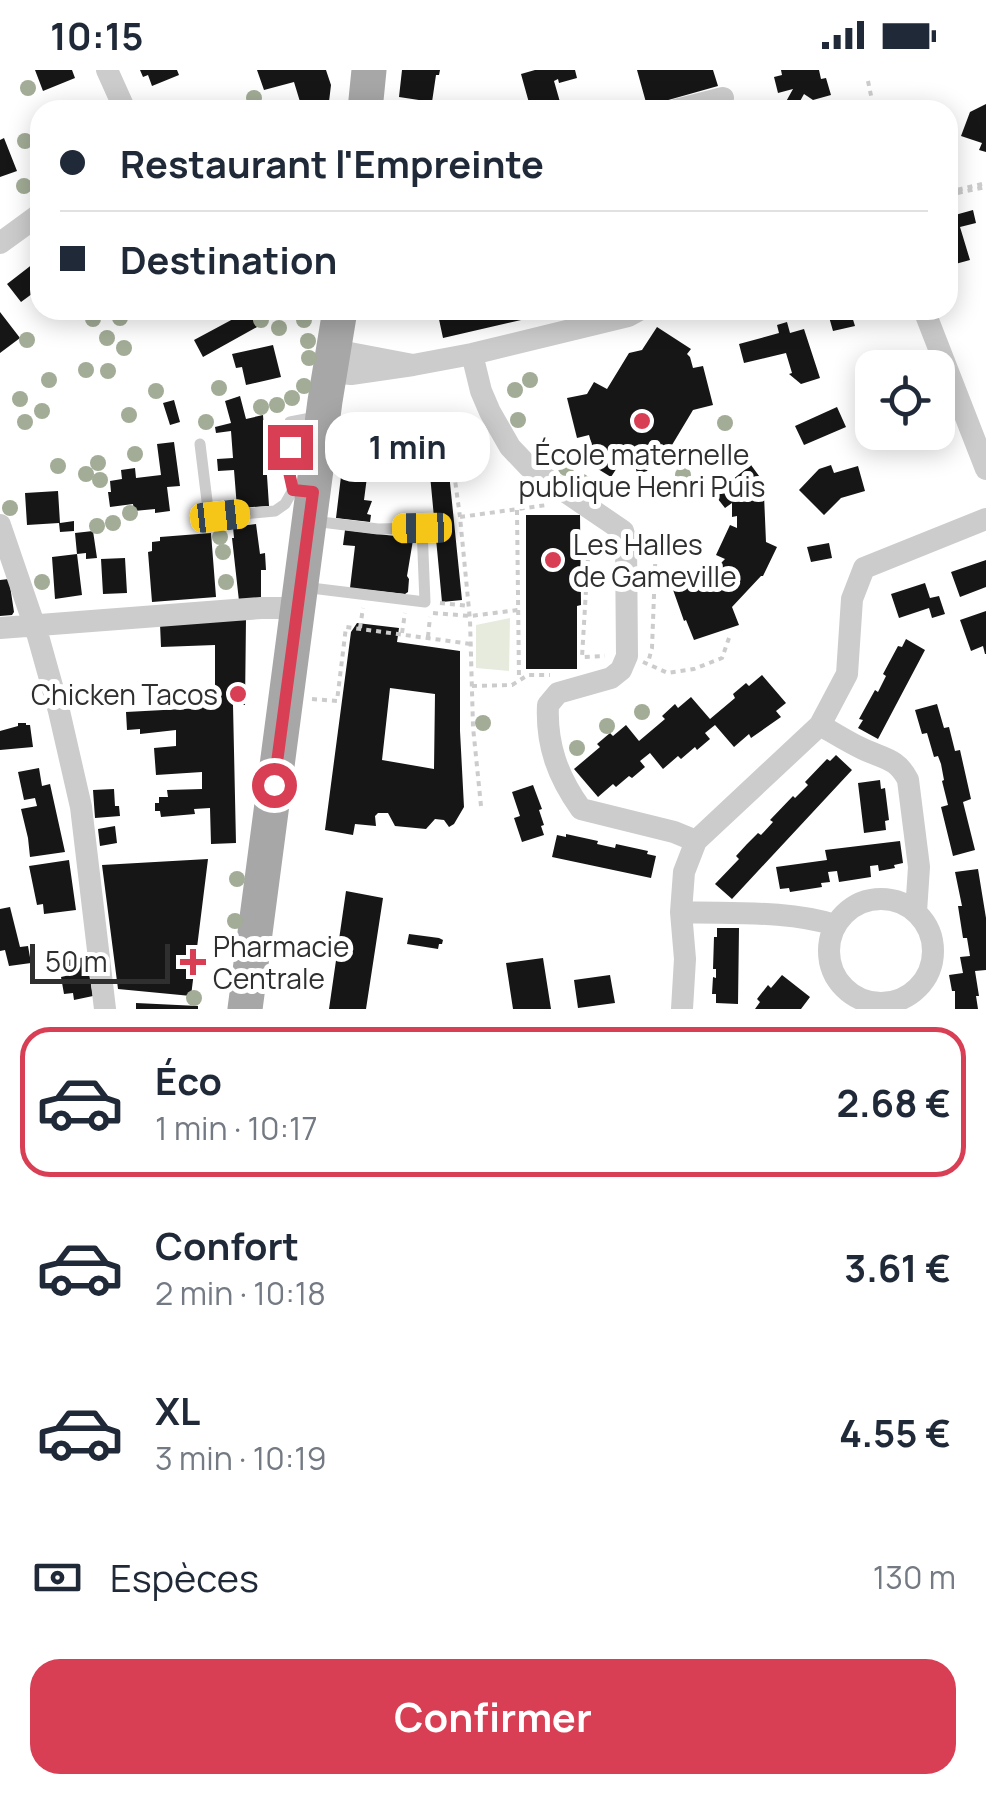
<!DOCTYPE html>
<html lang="fr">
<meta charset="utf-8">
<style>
body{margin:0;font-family:Manrope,sans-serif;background:#f2f2f3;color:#1f2937;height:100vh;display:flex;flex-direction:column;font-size:38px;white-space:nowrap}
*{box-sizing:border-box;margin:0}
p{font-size:32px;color:#747a83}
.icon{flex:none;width:55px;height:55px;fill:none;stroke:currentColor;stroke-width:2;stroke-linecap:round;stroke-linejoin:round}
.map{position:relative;height:939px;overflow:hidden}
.panel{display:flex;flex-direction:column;background:#fff;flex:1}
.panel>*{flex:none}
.guide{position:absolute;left:30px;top:30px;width:928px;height:220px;border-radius:30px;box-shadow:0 5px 25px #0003;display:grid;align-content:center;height:220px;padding:0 30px;background:#fff}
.fabs{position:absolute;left:855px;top:280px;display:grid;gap:20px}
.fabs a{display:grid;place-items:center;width:100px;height:100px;border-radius:20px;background:#fff;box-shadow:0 5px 25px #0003;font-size:50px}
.scale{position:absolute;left:30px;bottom:25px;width:140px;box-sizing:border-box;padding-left:10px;border:5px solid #2f2f2f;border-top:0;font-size:28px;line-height:35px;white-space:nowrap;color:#2f2f2f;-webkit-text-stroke:8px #fff;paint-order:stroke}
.end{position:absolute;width:45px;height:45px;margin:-22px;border:12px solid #d83f55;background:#fff;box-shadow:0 0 0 5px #fff}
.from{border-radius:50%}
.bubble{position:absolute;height:70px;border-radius:30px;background:#fff;box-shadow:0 5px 25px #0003;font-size:32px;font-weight:700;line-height:70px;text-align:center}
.car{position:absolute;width:30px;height:60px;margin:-30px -15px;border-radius:12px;box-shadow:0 0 8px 2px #0007;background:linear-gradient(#f5c518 24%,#345 0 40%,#f5c518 0 76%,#345 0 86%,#f5c518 0)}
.guide b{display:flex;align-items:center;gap:35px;height:95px;font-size:38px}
.guide b+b{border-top:2px solid #e0e1e3}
.guide i{width:25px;height:25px;background:#1f2937}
ul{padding:18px 0 0;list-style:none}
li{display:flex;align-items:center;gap:30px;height:150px;margin:0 20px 15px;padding:0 10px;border:5px solid transparent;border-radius:30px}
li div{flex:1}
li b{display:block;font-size:38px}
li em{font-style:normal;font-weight:700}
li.current{border-color:#d83f55}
li>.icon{width:90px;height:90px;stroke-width:1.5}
.pay{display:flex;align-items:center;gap:25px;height:110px;padding:0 30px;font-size:38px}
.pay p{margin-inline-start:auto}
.primary-button{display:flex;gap:20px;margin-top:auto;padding:20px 30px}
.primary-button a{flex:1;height:115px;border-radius:30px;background:#d83f55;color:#fff;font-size:40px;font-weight:700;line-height:115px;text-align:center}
.status{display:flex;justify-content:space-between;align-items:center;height:70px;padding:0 50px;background:#fff;direction:ltr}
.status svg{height:28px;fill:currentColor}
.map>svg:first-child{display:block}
.green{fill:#e6ebde}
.building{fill:#161616;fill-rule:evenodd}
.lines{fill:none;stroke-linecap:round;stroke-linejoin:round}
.path{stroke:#ccc;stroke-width:4;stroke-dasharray:5 5;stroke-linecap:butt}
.lane{stroke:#ccc;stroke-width:11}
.street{stroke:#ccc;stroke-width:22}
.primary{stroke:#a7a7a7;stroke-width:35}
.tree{fill:#a2ac96}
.route{stroke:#d83f55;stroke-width:12}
.poi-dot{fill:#d83f55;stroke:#fff;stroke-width:4}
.labels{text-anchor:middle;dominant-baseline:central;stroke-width:10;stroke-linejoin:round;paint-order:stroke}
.poi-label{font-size:28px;fill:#2f2f2f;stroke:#fff;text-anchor:start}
</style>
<div class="status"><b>10:15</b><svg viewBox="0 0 49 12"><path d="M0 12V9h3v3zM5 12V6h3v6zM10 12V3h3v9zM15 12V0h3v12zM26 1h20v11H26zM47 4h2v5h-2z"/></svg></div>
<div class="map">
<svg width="986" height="939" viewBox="0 0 986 939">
<rect width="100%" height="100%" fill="#fff"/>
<!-- green -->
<path class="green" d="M510,548L509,601L476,598V555Z"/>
<!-- building -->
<path class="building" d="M35,0H72L75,8L43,21Z
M140,0H177L179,5L152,16L148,5L143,7Z
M257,0H326L331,15L328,40H289L301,35L294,12L264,20Z
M402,0H440L439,5H436L432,32L399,27Z
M535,0H575L577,8L559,13L558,9L554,11L560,32L531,40L521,4Z
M637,0H713L718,16L647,36Z
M781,0H819L821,9L826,8L831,25L813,30L804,24L799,33L783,37L793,19L778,23L774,7L782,5Z
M986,34V82L979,80L982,73L961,66L970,42Z
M4,68L17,101L0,107V70Z
M973,140L976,153L960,157L970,190L948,196V157L958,154L955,145Z
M38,190L40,193V218L21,232L7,214Z
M437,240H556V242L443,268Z
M827,240H850L855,256L833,261Z
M248,241L257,257L203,287L194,270Z
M0,242L20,268L0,283Z
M787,252L790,263L804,259L820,308L801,314L789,304L792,303L786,283L744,293L739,274L779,263L777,255Z
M657,257L691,279L687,284L690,287L693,298L703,296L713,335L693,340L672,375L676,394L666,397L654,389L647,401L637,404L635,394L624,387L611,407L585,391L593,379L589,365L577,368L567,328L587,324L594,312L607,319L629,283L642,280Z
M273,275L281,307L246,315L242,297L236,298L232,284Z
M240,326L246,349L263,345L269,436L237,438L234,400L218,401L217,389L233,388L231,361L216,363L215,357L231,353L225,331Z
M174,330L180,352L170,355L163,333Z
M837,337L846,357L804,375L795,356Z
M441,369L445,403H449L462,530L442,532L430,405L422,403L418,378L425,377L424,370Z
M392,370L391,379L395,380L393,394L389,393L388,402H375V407H367L364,430L372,431L367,444L371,445L370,452L336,448L342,398L359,400L362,375Z
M174,372L180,416L167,417L170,441L155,443V439L134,441L133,434L110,437L108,422H111L110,411L122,409L121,400L135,398L136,408L161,405L157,374Z
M751,395L762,410L757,414L759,417L763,416L764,425L766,472L777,477L763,506H761L732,537L739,555L694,570L686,550L684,551L671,514L715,494L716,498L725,489L716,485L730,455L737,458V446L732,447V433L725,438L714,424Z
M831,395L834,403L858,396L865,421L841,428L824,445L799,420L819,399Z
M58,421L60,453L74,451V461L60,462L59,453L27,455L25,423Z
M526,445H580L581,535L577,536V599H526Z
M256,454L260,484L265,483L266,500H261V529L239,531L232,468H234L233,457Z
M345,460L403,467V470L411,468L413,470L407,506L409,509L408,522L405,524L350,518L355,476L343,475Z
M93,461L97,488L86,489V483L77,484L75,463Z
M211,463L216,527L152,532L148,482L152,481V472L160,471V467Z
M829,473L832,488L811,492L807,477Z
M77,484L82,525L55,529L52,487Z
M125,488L127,523L103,524L101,489Z
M986,490V517L960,527L951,502Z
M9,509L14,542L12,545L0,546V510Z
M925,513L930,528L939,526L945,544L932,548L929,538L899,548L891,524Z
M986,541V584H985L983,576L971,581L960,550Z
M246,548L245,635H233L236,773L211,774L210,738L194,739L195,744L161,747L160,741H155V733H159V727H168L167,720L202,719V702L156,705L154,678L176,676V660L140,664V659L127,660L126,642L201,638L200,622L215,621V575L161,577L160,554Z
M357,553L399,558L397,572L460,581V661L464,737L454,754L449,757L444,750L435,749L426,759L395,756L388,743H378L375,746L376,756L355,754L353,765L325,760L351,562ZM390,618L435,624L434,699L382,690Z
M906,569L925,580L878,669L858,658L863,650L859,649L875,620L878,622L886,606L883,604L898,576L902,577Z
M762,605L786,633L776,641L781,647L751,668L749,664L734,677L715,655L705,663L710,669L697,680L695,677L681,689L678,686L663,699L650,683L640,691L645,697L632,708L629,706L616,717L613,714L598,727L574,699L600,677L597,674L610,663L613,666L626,655L639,671L665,649L662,646L675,634L678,638L691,627L710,649L735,628L733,624L746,613L749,616Z
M937,634L944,658L949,657L955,681L960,680L971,729L963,732L975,780L953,786L941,737L948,735L942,711L944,710L941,694L938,686L934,687L927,663L922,664L915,640Z
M18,653H26V655H30L33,677L0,680V661L18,656Z
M836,685L852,700L732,829L715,814L739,789L736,786L747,774L758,763L761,765L773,752L770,750L793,726L795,728L808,715L805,712L827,689L830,691Z
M39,698L42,716L50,714L65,782L30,787L28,768L21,739L37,736L35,728L24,730L18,702Z
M880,710L881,719L885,718L889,750L885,751L886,760L864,763L858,713Z
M533,715L542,739L539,740L544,755L541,756L544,765L522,772L514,748L520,746L512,722Z
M114,719L115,736H119L120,746L95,748L93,720Z
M115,756L117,773L100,776L98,759Z
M566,764L598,771L597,774L615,778L616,774L648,781L647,784L656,786L651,808L552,787L557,765L566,767Z
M900,771L903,793L894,795L895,798L879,801L878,795L870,796L871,807L839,812L837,801L828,802L830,812L821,813L822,817L790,822L789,818L780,819L776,797L827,790L825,780Z
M208,789L191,926L118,919L102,795Z
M69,790L76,840L44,844L43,834L37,835L29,796Z
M978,799L986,848V900L975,901L979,926H976L978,939H955V921H952L949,905L963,903L960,887L970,886L967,868H963L958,836H962L955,802Z
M346,821L383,828L366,939H329Z
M10,837L20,877L28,876L31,893L9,896L5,880L0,881V839Z
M717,858H739L738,934L716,933V924H712L713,907L716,908V899H713L714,867H717Z
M409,864L439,868L443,870L442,874H439L438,879L407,874Z
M86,887L93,926L74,930L73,923L64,924L61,907L70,905L67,890Z
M543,888L551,939H513L506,893Z
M610,905L615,933L578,938L574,910Z
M782,905L810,927L801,939H755L760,932L757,929L768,915L771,918Z
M136,933L198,936V939H136Z"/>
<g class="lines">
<!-- path -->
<path class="path" d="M868,11L874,40
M948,122L986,113
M948,125L986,117
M350,355L360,368L448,358L460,447
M448,358L473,353
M517,440L519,610
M599,470H589L582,587L605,586
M648,472H656L652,578L649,589
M440,533L469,536
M433,543L470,546L518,540
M360,558L363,538
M402,563L405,543
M428,567L430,547
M643,592L668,603L694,599L722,588L729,568
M472,616L512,615L528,605H550
M312,629L337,631L346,557L471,574
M481,736L473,657L470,550L460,447L547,435"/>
<!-- lane -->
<path class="lane" d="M200,374L208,439L219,446L275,441L285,434L293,420
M299,421L293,420L289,401L290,352L316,347
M303,517L425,532L422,458L378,459L313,451"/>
<!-- street -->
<path class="street" d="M107,0L125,40
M676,40L723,28
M0,173L40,144
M924,240L986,399
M472,284L481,321L490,342L510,377L529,397L623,461L626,472L627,586L621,600L611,608L558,623L548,635C546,675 558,707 581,739L674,762L696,771
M413,295L472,284L628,246L639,240
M330,302L351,304L413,295L334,280
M0,455L38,566L59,641L81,737L105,939
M0,558L261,538H298
M820,655C834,663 848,672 863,679C884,689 897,688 908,710L919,797L916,842
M829 881a52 52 0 1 1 104 0a52 52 0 1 1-104 0Z
M681,842C732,844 787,840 835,855
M682,939L685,889L681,842L684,802L696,771L820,655L847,604L852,529L864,498L986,449"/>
<!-- primary -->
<path class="primary" d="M365,40L369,0
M245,939L325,331L340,240"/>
</g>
<!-- trees -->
<g class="tree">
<circle cx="28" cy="18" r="8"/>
<circle cx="254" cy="28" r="8"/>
<circle cx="25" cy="71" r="8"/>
<circle cx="24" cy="116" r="8"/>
<circle cx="120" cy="248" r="8"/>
<circle cx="93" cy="249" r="8"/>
<circle cx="261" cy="250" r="8"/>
<circle cx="304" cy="250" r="8"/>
<circle cx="279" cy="258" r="8"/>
<circle cx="107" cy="268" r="8"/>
<circle cx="27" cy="270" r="8"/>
<circle cx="308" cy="271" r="8"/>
<circle cx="124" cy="278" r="8"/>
<circle cx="309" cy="288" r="8"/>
<circle cx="86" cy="300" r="8"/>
<circle cx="108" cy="301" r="8"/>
<circle cx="49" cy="310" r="8"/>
<circle cx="530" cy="310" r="8"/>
<circle cx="304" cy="316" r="8"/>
<circle cx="219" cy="318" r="8"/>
<circle cx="515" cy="320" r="8"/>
<circle cx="156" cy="321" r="8"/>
<circle cx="292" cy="328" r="8"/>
<circle cx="20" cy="329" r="8"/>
<circle cx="277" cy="335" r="8"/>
<circle cx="261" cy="337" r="8"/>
<circle cx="42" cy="341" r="8"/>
<circle cx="129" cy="345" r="8"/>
<circle cx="518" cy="350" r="8"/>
<circle cx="25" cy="352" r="8"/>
<circle cx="206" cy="352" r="8"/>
<circle cx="725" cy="353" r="8"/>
<circle cx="135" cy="384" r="8"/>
<circle cx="553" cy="387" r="8"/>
<circle cx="98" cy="393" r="8"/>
<circle cx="58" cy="396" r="8"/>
<circle cx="566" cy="398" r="8"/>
<circle cx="86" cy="404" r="8"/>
<circle cx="683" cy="405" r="8"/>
<circle cx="100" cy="410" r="8"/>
<circle cx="582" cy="412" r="8"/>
<circle cx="10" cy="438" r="8"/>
<circle cx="130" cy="443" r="8"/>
<circle cx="113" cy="453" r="8"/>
<circle cx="97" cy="456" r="8"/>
<circle cx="220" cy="467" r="8"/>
<circle cx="223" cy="482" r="8"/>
<circle cx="42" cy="512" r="8"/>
<circle cx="226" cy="512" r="8"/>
<circle cx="642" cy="642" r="8"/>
<circle cx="483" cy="653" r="8"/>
<circle cx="607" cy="656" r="8"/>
<circle cx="577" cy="678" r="8"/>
<circle cx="237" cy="809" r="8"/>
<circle cx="235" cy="851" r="8"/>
<circle cx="194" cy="928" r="8"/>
</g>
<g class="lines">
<!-- route -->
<path class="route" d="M274,715L313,422L293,420L289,402L290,377"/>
</g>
<!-- markers -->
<g class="poi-dot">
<circle cx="642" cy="351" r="10"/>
<circle cx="553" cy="490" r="10"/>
<circle cx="238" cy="624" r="10"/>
<path d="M188 877h10v10h10v10h-10v10h-10v-10h-10v-10h10z"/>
</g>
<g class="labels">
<!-- poi labels -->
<g class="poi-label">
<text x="642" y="384" text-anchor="middle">École maternelle<tspan x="642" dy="32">publique Henri Puis</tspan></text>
<text x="573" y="474">Les Halles<tspan x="573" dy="32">de Gameville</tspan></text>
<text x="218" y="624" text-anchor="end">Chicken Tacos</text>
<text x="213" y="876">Pharmacie<tspan x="213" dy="32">Centrale</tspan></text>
</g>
</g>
</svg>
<div class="fabs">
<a><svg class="icon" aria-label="locate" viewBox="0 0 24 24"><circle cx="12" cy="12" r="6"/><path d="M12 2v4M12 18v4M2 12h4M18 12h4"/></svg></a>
</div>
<div class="scale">50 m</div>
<i class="end from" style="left:274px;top:715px"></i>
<i class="end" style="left:290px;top:377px"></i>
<div class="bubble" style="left:325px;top:342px;width:165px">1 min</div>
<i class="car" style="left:220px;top:446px;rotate:84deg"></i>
<i class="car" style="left:422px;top:458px;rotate:269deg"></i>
<div class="guide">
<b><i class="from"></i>Restaurant l'Empreinte</b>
<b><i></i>Destination</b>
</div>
</div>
<section class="panel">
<ul>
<li class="current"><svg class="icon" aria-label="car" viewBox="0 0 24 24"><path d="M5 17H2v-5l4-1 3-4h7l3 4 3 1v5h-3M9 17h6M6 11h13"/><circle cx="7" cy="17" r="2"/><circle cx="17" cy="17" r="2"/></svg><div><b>Éco</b><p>1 min · 10:17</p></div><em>2.68 €</em></li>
<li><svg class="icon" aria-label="car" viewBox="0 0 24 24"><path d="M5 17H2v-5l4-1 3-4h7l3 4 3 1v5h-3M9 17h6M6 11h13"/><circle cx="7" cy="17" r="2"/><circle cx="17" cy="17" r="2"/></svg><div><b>Confort</b><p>2 min · 10:18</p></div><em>3.61 €</em></li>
<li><svg class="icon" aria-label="car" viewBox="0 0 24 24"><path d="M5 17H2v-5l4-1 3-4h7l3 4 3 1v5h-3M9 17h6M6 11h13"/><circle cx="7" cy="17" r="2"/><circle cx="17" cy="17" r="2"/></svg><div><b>XL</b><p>3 min · 10:19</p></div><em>4.55 €</em></li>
</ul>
<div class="pay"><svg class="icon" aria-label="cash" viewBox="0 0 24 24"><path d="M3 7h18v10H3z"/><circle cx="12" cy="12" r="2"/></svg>Espèces<p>130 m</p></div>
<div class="primary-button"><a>Confirmer</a></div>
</section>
